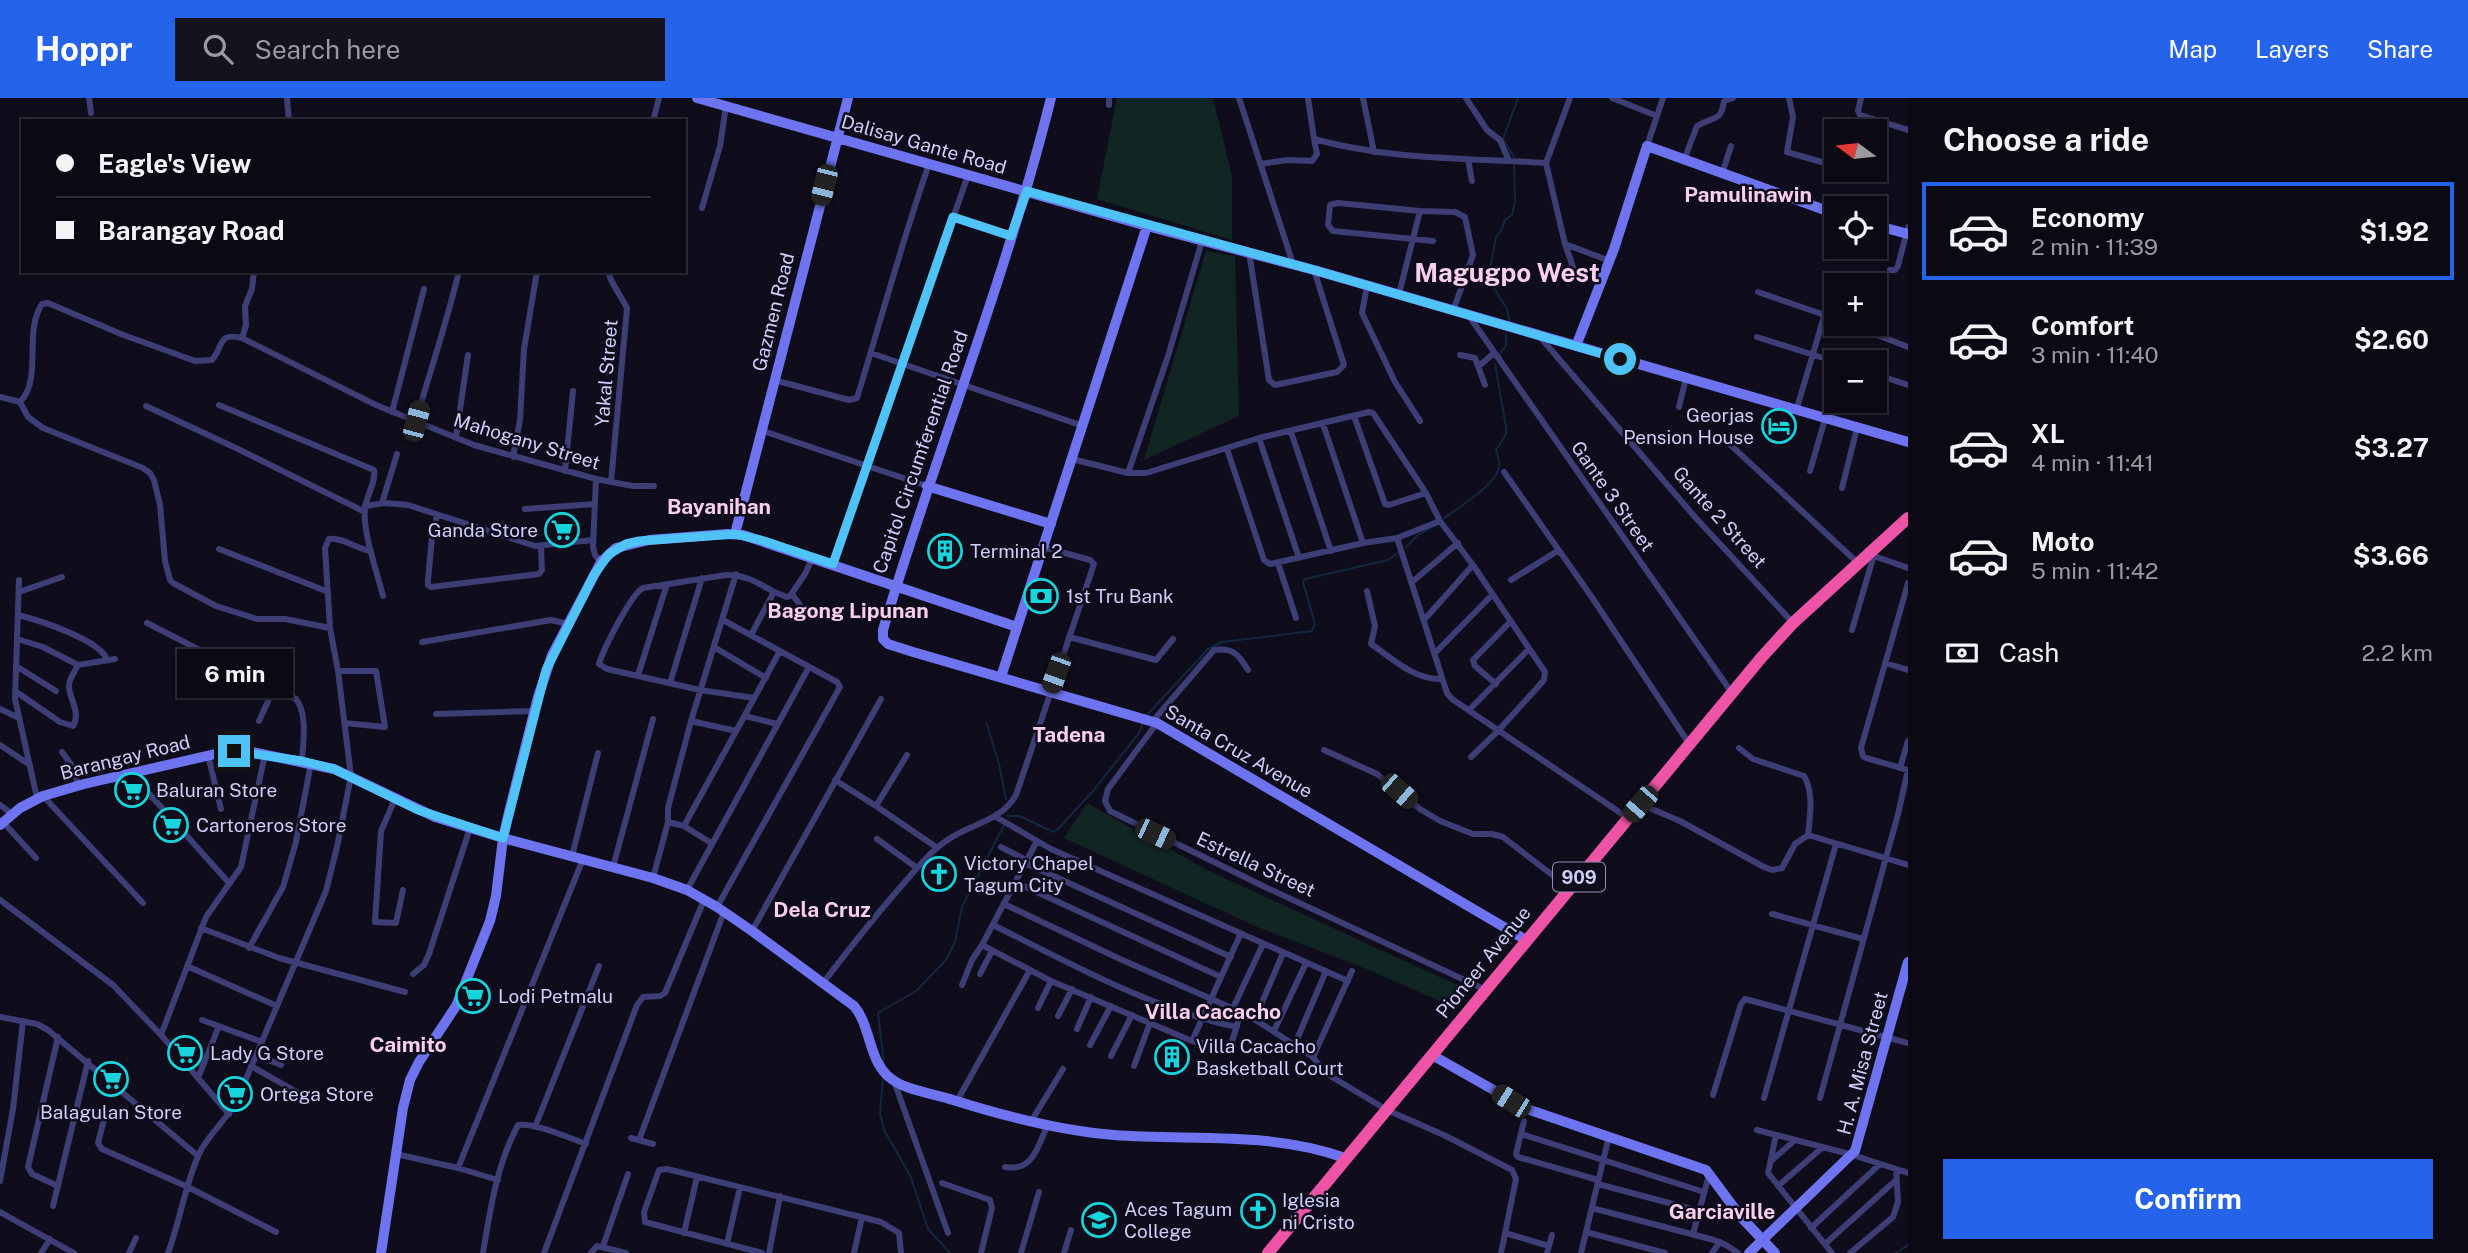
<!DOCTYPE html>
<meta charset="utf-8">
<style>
body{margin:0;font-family:"Public Sans",sans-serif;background:#14131d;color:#f1f3f6;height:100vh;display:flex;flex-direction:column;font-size:26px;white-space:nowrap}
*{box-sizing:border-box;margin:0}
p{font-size:23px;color:#9a9aa0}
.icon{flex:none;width:38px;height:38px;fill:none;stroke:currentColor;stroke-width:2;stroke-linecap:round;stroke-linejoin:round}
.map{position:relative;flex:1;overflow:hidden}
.details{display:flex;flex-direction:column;background:#0b0a14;width:560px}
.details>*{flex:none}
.banner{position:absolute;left:21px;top:21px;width:665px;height:154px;border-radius:0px;box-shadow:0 2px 5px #0004,0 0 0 2px #2b2b34;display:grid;align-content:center;height:154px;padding:0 35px;background:#0b0a14}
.needle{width:46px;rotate:285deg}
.fabs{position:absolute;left:1824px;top:21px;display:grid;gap:14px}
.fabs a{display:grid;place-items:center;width:63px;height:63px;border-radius:0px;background:#0b0a14;box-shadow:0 2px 5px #0004,0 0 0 2px #2b2b34;font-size:35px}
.end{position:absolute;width:32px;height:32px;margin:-16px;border:9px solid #4fc3f7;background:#111;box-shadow:0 0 0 4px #111}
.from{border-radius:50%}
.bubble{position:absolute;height:49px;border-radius:0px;background:#0b0a14;box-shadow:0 2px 5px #0004,0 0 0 2px #2b2b34;font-size:23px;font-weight:700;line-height:49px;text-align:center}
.car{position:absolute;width:21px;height:42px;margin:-21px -10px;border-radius:9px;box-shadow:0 0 5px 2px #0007;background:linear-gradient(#222 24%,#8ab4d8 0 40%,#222 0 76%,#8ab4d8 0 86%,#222 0)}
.banner b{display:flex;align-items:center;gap:24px;height:66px;font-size:26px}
.banner b+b{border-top:2px solid #2b2b34}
.banner i{width:18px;height:18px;background:#f1f3f6}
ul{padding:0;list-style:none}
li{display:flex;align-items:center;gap:21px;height:98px;margin:0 14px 10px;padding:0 21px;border:4px solid transparent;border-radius:0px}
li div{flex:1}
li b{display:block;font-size:26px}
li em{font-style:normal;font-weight:700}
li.active{border-color:#2563eb}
li>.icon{width:63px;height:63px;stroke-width:1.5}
h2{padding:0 35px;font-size:32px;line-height:84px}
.pay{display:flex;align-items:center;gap:18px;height:77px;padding:0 35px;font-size:26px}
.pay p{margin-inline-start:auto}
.cta{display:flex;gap:14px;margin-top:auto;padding:14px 35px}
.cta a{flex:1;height:80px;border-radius:0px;background:#2563eb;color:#fff;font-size:28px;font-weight:700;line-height:80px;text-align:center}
header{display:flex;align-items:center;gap:42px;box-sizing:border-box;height:98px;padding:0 35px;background:#2563eb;color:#fff}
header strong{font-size:33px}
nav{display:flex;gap:38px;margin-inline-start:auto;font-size:24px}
.search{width:490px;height:63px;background:#14131d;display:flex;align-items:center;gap:18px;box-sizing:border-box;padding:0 24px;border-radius:0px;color:#9a9aa0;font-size:26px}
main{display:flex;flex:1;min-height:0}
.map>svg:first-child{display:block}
.green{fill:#112523}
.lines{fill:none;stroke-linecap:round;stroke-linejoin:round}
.stream{stroke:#122740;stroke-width:2}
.street{stroke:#3d3e76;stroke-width:6}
.secondary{stroke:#6e73f0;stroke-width:10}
.highway{stroke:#ed54a7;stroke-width:12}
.route{stroke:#4fc3f7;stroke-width:9}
.labels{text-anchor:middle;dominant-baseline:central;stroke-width:5;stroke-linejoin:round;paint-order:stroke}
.shield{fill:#0f0d1b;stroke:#9593b7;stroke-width:2}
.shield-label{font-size:18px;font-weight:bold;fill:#cfcdfa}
.street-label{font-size:19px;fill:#cfcdfa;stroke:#0f0d1b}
.poi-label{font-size:19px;fill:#cfcdfa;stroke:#0f0d1b;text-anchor:start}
.neighbourhood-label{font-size:21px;font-weight:bold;fill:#facfed;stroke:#0f0d1b}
.district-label{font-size:26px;font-weight:bold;fill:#facfed;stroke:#0f0d1b}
</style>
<header>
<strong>Hoppr</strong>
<div class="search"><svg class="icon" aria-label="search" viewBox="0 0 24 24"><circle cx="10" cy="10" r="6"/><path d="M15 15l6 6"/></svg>Search here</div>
<nav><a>Map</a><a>Layers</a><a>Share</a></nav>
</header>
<main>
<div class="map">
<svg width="1908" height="1155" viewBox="0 0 1908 1155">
<rect width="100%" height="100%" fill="#0f0d1b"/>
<!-- green -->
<path class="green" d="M1117,0H1213L1232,78V142L1097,101Z
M1206,153L1235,158L1239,318L1144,362Z
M1087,705L1207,772L1470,893L1456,910L1362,869L1257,829L1064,740Z"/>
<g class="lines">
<!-- stream -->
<path class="stream" d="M1514,59L1503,41L1518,0
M1510,224L1507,211L1490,184V172L1496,139L1501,133L1505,122L1512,117L1515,104L1514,65
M1500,256L1506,247V236
M1444,420C1458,410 1497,386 1499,369C1500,363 1498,358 1496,352L1506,336V329L1495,266
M1406,449L1418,437L1436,427
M1147,617L1208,551L1222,544L1312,533L1315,526L1303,484L1305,481L1388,462L1398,455
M987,626L999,666L1006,701
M1007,718H1020L1053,734L1058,731L1093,693L1139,635L1143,625
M884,967L878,915L916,893L946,862L955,844L962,809L1004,727
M883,981L880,1015L884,1032L910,1077L928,1131L950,1155
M1896,1155L1908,1147"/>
<!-- street -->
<path class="street" d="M89,0L91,15
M287,0L289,23
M1109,0V7
M1239,0L1293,166
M1308,0L1314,41C1389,62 1469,60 1546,65
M1363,0L1374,54
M1466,0L1487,32L1500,42L1509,63
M1570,0L1546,65L1565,146L1573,169
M1612,0L1657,18
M1789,0L1793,19L1787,54L1825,65L1828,57L1836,59
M1861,0L1858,13L1860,17L1908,32
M653,23L659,0
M1647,48L1663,0
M1468,61L1472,83
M1684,62L1697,28C1714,18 1721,24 1724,3L1733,0
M1260,66L1288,62L1312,63L1317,56L1314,41
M1722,76L1731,48
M702,110L720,48L726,8
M953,119L1011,138
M1433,143L1333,133L1328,127L1330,107L1338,105L1420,113L1455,114L1465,119L1473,157L1453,213
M1565,146L1610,163
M1249,154L1269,282L1275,287L1337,274L1344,267L1314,172
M1890,172H1895L1898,168L1908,129
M608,173L611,182L627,210L611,384
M1367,188L1362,215L1395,284L1420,323
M1758,194L1836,221
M1399,196L1420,113
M1469,218L1732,595
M1849,226L1908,249
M1540,239L1695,419L1793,525
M1757,239L1836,264
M242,240L246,227L245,208L252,191L254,173
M871,255L1083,328
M1460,257L1475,260L1485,287
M1479,268L1494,255
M1874,276L1908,287
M774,282L849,302L857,300C881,222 902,143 929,66
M0,299L20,304
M20,304C43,281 23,234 42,206L48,205L121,236L195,263L212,262C224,248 217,234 242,240L376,307L474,347L596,381L633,388H654
M20,304L28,319L43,330L143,370L150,375L154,382L160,407L165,463L170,482L173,485L216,508L257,521H285L330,530
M219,307L374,372C376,384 367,397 365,409C362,433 377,474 383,498
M146,308L236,350L365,414
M1679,309L1686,280
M1796,313L1831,195
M392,314L424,191
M1354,318L1385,406L1389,407L1426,395
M416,323C430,273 447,224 459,173
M1323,326L1363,445
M760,332L927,388
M1291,334L1331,453
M456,339L468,257
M1259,340L1299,460
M1723,340L1858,465
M1227,351L1264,462L1270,466L1363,445L1397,440L1440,423
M513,359L520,322L524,251L537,173
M1072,361L1128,375H1146L1259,340L1369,314L1373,315L1426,395L1440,423L1473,467L1545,574L1544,582L1498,633L1471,659
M565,373L573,293
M1810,373L1825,321
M1504,374L1591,498L1690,647
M1128,375L1168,258L1202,143
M596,381L593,449L595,457L601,464
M1842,390L1857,330
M382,405L397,356
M365,408L385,405L408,407L535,448L593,442
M525,411L595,406
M437,417L432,439L428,482V487L431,489L539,476L542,472L541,449
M1397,440L1447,595L1452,601L1628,720
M219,451L326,493
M1871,457L1908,470
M1278,465L1296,520
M833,466L968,77
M19,482L15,601L37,700
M1511,482L1559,452
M1412,484L1458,445
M1908,485L1861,650L1863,658L1866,660L1908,672
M1367,493L1375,528L1371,546C1392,560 1414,582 1441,581
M19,494L62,479
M774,494L787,499L790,498L805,476L813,459
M792,496L800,507
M18,517C38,522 101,542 107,562
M1424,522L1473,467
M147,525L296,601C308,616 303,645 302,663
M1852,532L1873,460
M751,537L774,494C758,485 745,476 726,477L643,490C631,496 603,552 599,566L607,571L700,592L754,600
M1069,539L1156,562L1173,541
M17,541L43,549L78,567L115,561
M422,544L551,522L568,526
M714,549L766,580
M1435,555L1492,497
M1885,565L1908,572
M16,568L56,593
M338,573H376L385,629L344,625
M638,577L667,486
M670,585L702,480
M1496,586L1475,568L1473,562L1510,524
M199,592L216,559
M15,593L60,624L73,628C81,615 70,602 69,589C68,581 75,574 78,567
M0,611L19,620
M1469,612L1529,551
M436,616L534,613
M745,618L777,626
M259,623L275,588
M691,623L736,633
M1153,623L1214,552C1233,549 1239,557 1248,572
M1157,625L1108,691L1105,703L1110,713L1263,788L1486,892
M0,647L30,667
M1739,650L1753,661L1804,678C1814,694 1810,719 1808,737
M1324,652L1377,676L1420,711L1440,723L1473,736H1492L1503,739L1569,790
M62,654L73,669L78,687
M208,657L221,711
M907,657L876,708L936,749
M1900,670L1908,643
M138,673L145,691L229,785
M835,682L876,708
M43,698L143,805
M395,701L381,733L375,824L396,825L403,792
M1640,706L1680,723L1764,769L1772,772L1782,770L1795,746L1808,737L1908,767
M0,707L12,716
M996,719L1051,751L1348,883
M3,724L36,760
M668,724L684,728L711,745
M684,728L780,553
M877,741L917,770
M1037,743L982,847L1051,883L1192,943L1230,950L1241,914
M1001,749L1026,762
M572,758L598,655
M1025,765L1231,859
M613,769L653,621
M653,780L668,724V710L691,623L736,476
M1015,784L1221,879
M687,792L809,569
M0,802L113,887L161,937L229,1016
M1004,806L1120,861L1248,917L1313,959L1323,972L1332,979L1387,1012L1446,1038L1512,1072L1516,1081L1501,1155
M717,809L840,589L837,584L723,522
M1772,816L1863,841
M993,827C1068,864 1155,913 1237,929
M201,830L279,860L405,894
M752,833L881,601
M249,850L283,789L296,744L311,665
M187,868L277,908
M413,876L424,867L429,856L470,730
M980,876L992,853
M823,885C849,851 876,817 904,785C917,770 930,754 946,743C969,726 1001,724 1016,697L1094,466L1090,462L1043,449
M962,887L972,862L982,847
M1038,910L1051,883
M1233,910L1263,846
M1058,918L1072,891
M0,919L37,926L48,932L198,1058
M1255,921L1283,855
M202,922L262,944
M1077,931L1091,899
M1274,933L1306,865
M161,937L206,819L241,769L265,656
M1192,943L1241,835
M1295,946L1326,873
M1090,947L1111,908
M257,957L281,967
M1111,958L1132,917
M1313,959L1352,873
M251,968L302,997
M1134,968L1150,925
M198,980L219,928
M894,983L948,1135
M1713,997L1741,906L1745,901L1908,945
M1764,1000L1836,746
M1820,1000L1898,716L1908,672
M957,1003L1030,872
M106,1014L98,1045L102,1051L188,1089L276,1134
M1032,1022L1063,971
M1524,1023L1516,1056L1518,1059L1598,1082
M535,1029L599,868
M1757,1032L1853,1057L1908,1075
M1521,1036L1704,1094
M1776,1037L1768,1075L1832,1155
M631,1040L653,1046
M639,1042L724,814
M396,1056L458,1070L498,1082
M1771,1063L1795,1042
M1005,1069C1034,1074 1038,1047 1048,1026
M458,1070L583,761
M0,1083L13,1011L23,923
M942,1085L990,1102L992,1110L981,1155
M1598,1086L1699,1113
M58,1088L32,1076L28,1069L58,939
M1778,1088L1823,1049
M53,1108L88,963
M1592,1110L1714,1142L1726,1147L1738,1155
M0,1114L74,1155
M1811,1130L1880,1066
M1586,1134L1665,1155
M684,1135L697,1079
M1505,1135L1549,1148
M1693,1136L1709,1077
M727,1146L740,1089
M1825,1146L1896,1082
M603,1148L628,1076
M41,1155L50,1141
M129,1155L136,1140
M168,1155C180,1123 185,1087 199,1056C209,1035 227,1022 237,1002L326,793L337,749L351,678L338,573L330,530L325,450L329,441C342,439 357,451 371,453
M483,1155C490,1112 497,1066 518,1027C534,1024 569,1040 586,1046
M544,1155L637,907L643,899L660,898L665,895L704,802
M591,1155L597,1148L626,1155
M762,1155L645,1124L644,1114L659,1072L667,1071L881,1124L899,1135L901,1155
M769,1155L780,1098
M854,1155L862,1119
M1021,1155L1039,1094
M1064,1155L1071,1132
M1547,1155L1552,1137
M1581,1155L1609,1038
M1712,1155L1720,1144
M1850,1155L1893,1119L1898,1104L1896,1071"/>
<!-- secondary -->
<path class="secondary" d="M697,0L1147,128L1314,172L1908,344
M1051,0C1006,180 936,354 883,532V541L888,546L913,554L1157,625L1526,842
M1874,127L1908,136
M1576,248L1614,151L1647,48L1836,116
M927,388L1051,426
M735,436L848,0
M1001,579L1147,128
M0,727L20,710L43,698L84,686L224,654L247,653L334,671L435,719L503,740L653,780L687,792L717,809L752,833L854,908C871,928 868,961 889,979C905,993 933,995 953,1002C1004,1018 1060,1033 1114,1037C1191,1043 1271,1033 1345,1060
M1432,957L1527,1011L1706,1072L1741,1119L1775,1155
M381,1155L403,1010L410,982L419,964L456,908L490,823L496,798L503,740L509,714L538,599L552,557L601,464L616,450L649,442L727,436L743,437L1017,529
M1749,1155L1855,1053L1908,864"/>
<!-- highway -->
<path class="highway" d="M1268,1155L1761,560L1793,525L1908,420"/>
</g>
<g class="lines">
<!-- route -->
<path class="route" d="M234,653L302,663L334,671L418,712L503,740L546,572L594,477L609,456L626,446L639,443L735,436L764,443L833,466L953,119L1011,138L1027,93L1314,172L1620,261"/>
</g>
<!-- icons -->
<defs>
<g id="hotel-ring" transform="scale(1.75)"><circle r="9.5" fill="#0f0d1b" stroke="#17d5dc" stroke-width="1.5"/><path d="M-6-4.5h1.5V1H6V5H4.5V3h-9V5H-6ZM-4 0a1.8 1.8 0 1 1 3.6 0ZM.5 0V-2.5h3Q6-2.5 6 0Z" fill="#17d5dc"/></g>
<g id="supermarket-ring" transform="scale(1.75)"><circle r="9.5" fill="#0f0d1b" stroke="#17d5dc" stroke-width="1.5"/><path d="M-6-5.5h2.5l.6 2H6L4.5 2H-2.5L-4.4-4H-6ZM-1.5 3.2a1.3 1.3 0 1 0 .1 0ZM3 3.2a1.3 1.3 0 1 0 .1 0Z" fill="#17d5dc"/></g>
<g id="building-ring" transform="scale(1.75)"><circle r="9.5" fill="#0f0d1b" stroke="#17d5dc" stroke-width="1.5"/><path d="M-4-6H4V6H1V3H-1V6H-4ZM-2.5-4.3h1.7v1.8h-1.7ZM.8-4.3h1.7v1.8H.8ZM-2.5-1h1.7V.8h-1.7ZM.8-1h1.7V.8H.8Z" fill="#17d5dc"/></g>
<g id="bank-ring" transform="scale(1.75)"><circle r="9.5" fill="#0f0d1b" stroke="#17d5dc" stroke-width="1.5"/><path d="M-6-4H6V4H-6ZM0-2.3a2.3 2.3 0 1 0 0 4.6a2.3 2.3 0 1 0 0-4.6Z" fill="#17d5dc"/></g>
<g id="church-ring" transform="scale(1.75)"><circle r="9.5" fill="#0f0d1b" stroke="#17d5dc" stroke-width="1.5"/><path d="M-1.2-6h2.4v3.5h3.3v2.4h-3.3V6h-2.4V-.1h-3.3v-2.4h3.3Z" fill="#17d5dc"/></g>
<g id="university-ring" transform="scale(1.75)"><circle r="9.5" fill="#0f0d1b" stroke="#17d5dc" stroke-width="1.5"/><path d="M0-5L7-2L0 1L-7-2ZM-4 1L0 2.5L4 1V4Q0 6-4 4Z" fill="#17d5dc"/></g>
</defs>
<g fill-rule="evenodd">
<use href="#hotel-ring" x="1779" y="328"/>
<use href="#supermarket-ring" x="562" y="432"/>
<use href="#building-ring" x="945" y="453"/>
<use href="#bank-ring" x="1041" y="498"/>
<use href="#supermarket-ring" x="132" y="692"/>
<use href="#supermarket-ring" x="171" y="727"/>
<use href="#church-ring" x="939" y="776"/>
<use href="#supermarket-ring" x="473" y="898"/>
<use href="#supermarket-ring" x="185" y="955"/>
<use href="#building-ring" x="1172" y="959"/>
<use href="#supermarket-ring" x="111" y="981"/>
<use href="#supermarket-ring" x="235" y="996"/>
<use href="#church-ring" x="1258" y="1113"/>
<use href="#university-ring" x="1099" y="1122"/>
</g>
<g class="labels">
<!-- shield labels -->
<rect class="shield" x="1553" y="764.5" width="52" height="29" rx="5"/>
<g class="shield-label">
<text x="1579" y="779">909</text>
</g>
<!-- street labels -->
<g class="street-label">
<text transform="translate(924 46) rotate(16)">Dalisay Gante Road</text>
<text transform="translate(773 214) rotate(-76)">Gazmen Road</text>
<text transform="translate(606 275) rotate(-85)">Yakal Street</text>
<text transform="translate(527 343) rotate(17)">Mahogany Street</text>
<text transform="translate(920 354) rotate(-71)">Capitol Circumferential Road</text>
<text transform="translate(1613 398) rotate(55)">Gante 3 Street</text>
<text transform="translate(1720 419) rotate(48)">Gante 2 Street</text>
<text transform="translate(1239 653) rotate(30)">Santa Cruz Avenue</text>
<text transform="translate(125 659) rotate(-14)">Barangay Road</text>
<text transform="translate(1256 766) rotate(25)">Estrella Street</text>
<text transform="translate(1483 864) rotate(-51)">Pioneer Avenue</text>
<text transform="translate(1862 965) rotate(-75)">H. A. Misa Street</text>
</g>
<!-- poi labels -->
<g class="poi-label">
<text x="1754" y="317" text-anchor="end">Georjas<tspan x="1754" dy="22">Pension House</tspan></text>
<text x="538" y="432" text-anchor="end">Ganda Store</text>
<text x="970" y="453">Terminal 2</text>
<text x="1066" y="498">1st Tru Bank</text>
<text x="156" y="692">Baluran Store</text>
<text x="196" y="727">Cartoneros Store</text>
<text x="964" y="765">Victory Chapel<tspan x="964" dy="22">Tagum City</tspan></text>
<text x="498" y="898">Lodi Petmalu</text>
<text x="1196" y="948">Villa Cacacho<tspan x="1196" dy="22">Basketball Court</tspan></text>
<text x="210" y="955">Lady G Store</text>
<text x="260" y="996">Ortega Store</text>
<text x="111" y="1014" text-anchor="middle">Balagulan Store</text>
<text x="1282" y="1102">Iglesia<tspan x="1282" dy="22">ni Cristo</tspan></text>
<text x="1124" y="1111">Aces Tagum<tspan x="1124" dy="22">College</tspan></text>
</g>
<!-- neighbourhood labels -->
<g class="neighbourhood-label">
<text x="1748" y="96">Pamulinawin</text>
<text x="719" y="408">Bayanihan</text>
<text x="848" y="512">Bagong Lipunan</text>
<text x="1069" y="636">Tadena</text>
<text x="822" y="811">Dela Cruz</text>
<text x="1213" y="913">Villa Cacacho</text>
<text x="408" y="946">Caimito</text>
<text x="1722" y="1113">Garciaville</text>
</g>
<!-- district labels -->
<g class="district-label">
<text x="1507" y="174">Magugpo West</text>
</g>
</g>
</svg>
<div class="fabs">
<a><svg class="needle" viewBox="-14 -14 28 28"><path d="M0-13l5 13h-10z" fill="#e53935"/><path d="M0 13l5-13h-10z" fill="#9a9aa0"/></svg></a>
<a><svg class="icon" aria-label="locate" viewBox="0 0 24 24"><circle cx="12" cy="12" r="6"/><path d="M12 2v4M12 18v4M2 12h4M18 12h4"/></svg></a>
<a>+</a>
<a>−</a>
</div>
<i class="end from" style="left:1620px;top:261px"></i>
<i class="end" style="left:234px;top:653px"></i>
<div class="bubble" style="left:177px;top:551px;width:116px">6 min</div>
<i class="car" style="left:824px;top:87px;rotate:194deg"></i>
<i class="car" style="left:416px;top:323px;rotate:15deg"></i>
<i class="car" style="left:1056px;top:575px;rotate:200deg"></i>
<i class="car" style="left:1399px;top:693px;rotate:131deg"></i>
<i class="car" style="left:1640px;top:706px;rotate:221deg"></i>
<i class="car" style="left:1155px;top:736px;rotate:115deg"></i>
<i class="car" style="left:1511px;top:1003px;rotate:302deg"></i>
<div class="banner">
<b><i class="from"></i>Eagle's View</b>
<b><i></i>Barangay Road</b>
</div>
</div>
<section class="details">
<h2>Choose a ride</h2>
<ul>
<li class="active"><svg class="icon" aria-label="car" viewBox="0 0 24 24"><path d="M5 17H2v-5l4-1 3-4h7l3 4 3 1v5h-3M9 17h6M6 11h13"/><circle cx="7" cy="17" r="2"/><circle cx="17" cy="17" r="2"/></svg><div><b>Economy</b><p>2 min · 11:39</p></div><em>$1.92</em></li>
<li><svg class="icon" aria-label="car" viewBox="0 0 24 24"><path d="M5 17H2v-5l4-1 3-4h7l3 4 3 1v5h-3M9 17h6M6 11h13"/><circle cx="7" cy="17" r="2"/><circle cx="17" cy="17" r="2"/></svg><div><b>Comfort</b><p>3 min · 11:40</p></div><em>$2.60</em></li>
<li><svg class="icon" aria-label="car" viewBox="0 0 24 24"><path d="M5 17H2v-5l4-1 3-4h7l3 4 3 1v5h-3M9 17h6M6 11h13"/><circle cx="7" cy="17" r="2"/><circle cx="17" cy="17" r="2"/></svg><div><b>XL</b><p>4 min · 11:41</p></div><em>$3.27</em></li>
<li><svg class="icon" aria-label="car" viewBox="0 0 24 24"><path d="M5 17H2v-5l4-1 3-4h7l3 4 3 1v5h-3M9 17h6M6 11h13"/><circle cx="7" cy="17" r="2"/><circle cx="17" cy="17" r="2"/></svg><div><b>Moto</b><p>5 min · 11:42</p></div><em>$3.66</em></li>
</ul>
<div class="pay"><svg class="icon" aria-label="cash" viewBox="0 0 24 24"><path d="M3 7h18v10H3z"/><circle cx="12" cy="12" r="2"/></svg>Cash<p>2.2 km</p></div>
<div class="cta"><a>Confirm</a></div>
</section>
</main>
